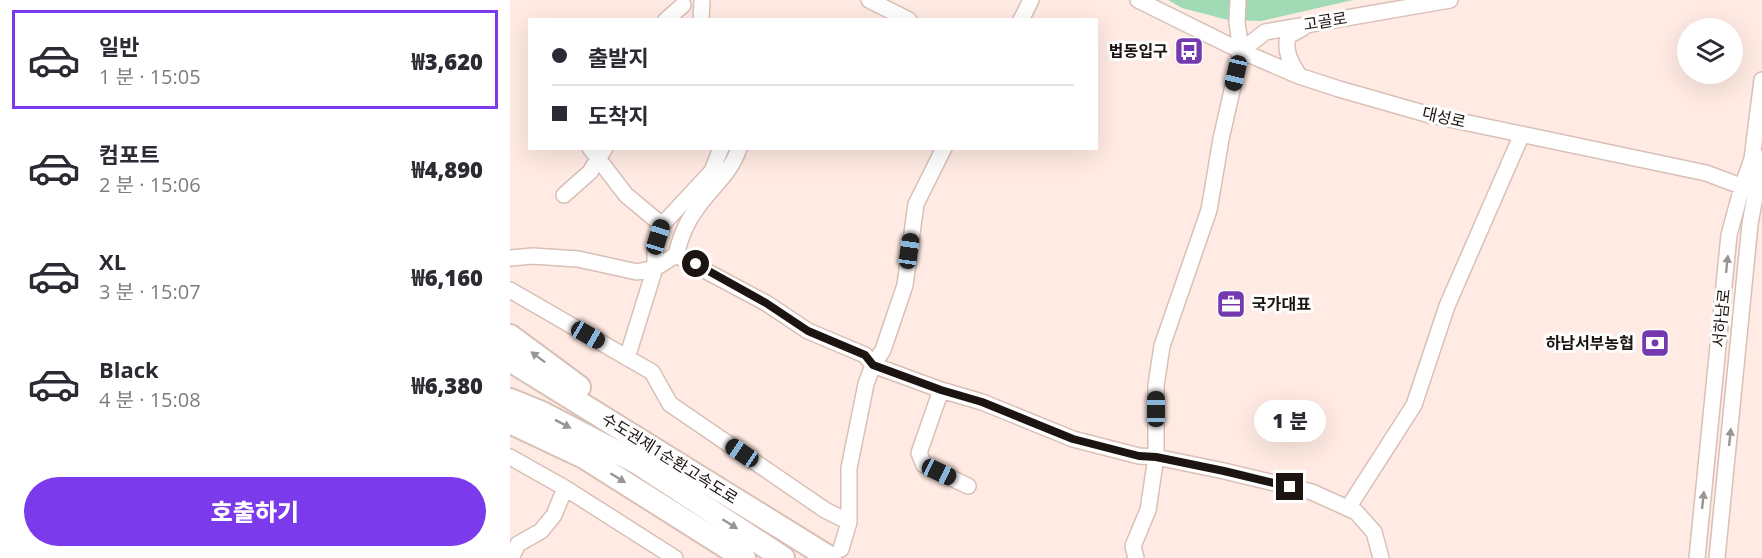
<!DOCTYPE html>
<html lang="ko">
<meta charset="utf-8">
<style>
body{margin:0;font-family:"Open Sans","Noto Sans KR",sans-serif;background:#f2f2f3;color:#2b2b33;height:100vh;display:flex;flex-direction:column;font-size:22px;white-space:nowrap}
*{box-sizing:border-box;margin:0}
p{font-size:20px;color:#7c7c81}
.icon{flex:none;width:33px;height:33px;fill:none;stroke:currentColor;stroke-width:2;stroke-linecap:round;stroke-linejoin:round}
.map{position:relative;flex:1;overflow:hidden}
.details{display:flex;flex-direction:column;background:#fff;width:510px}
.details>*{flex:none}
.hud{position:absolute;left:18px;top:18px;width:570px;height:132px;border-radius:0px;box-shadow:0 6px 24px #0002;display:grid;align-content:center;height:132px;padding:0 24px;background:#fff}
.buttons{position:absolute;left:1167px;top:18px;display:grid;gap:12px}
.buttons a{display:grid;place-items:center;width:66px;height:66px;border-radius:50%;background:#fff;box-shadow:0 6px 24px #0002;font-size:30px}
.end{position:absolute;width:27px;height:27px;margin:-14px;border:8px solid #1c1411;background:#fff;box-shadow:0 0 0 3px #fff}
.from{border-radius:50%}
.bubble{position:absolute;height:42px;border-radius:21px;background:#fff;box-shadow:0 6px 24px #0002;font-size:20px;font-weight:800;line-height:42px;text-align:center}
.car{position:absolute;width:18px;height:36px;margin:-18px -9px;border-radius:8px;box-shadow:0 0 4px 2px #0007;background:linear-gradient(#222 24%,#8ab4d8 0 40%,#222 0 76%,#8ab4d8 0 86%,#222 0)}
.hud b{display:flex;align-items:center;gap:21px;height:57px;font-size:22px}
.hud b+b{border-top:2px solid #e1e1e2}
.hud i{width:15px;height:15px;background:#2b2b33}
ul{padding:10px 0 0;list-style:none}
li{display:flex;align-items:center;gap:18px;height:99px;margin:0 12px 9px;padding:0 12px;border:3px solid transparent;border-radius:0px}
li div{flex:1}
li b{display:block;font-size:22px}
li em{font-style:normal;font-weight:800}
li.current{border-color:#7c3aed}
li>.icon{width:54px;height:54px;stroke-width:1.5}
.primary-button{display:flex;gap:12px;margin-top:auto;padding:12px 24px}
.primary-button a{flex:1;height:69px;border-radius:36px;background:#7c3aed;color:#fff;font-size:24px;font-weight:800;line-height:69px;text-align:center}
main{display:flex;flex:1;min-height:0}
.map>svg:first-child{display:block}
.green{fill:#a0dbb5}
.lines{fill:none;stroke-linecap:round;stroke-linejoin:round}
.minor-casing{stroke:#d8c0b6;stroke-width:18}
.highway-casing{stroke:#d8c0b6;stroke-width:26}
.minor{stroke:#fff;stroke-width:15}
.highway{stroke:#fff;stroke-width:22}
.oneway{fill:#999594}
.route{stroke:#1c1411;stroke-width:8}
.labels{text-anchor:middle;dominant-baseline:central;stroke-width:6;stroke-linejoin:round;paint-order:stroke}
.street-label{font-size:16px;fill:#1c1411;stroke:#fdfdfd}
.poi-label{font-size:16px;font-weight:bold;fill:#1c1411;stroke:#fdfdfd;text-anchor:end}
</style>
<main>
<section class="details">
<ul>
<li class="current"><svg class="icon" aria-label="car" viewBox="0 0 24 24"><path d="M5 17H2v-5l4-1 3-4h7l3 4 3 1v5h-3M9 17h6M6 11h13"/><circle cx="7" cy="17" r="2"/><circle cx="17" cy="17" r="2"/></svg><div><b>일반</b><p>1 분 · 15:05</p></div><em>₩3,620</em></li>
<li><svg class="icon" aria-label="car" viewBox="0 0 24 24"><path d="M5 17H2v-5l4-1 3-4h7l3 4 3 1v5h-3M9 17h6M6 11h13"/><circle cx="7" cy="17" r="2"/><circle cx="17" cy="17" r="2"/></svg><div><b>컴포트</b><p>2 분 · 15:06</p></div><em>₩4,890</em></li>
<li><svg class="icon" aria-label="car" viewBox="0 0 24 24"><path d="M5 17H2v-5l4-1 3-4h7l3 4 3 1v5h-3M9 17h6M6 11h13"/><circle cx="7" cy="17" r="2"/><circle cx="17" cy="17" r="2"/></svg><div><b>XL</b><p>3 분 · 15:07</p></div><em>₩6,160</em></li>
<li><svg class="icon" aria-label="car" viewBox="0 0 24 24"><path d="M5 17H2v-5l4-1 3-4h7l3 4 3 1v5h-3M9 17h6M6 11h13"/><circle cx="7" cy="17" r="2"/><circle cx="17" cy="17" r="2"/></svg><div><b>Black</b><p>4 분 · 15:08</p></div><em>₩6,380</em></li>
</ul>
<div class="primary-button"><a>호출하기</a></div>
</section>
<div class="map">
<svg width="1252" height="558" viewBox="0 0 1252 558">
<rect width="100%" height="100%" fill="#ffebe3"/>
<!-- green -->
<path class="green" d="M658,0H843L751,21L718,20L672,8Z"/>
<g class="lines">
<!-- minor casing -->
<g class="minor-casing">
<path id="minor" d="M359,0L399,20
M628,0L731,51L789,76L829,89L920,115L1196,173L1252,194
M156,20L173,5
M191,20L192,0
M511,20L521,0
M731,51L755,32L940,0
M789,76C781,62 774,52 778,36L793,28
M80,148L116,195L152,225
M54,195L80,172L95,148
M166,255C170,239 175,224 185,211C199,189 221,174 229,148
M0,258L23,256L68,259L127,272L145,268L166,255L256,303L298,331L355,355L363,365L356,384L339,468V522L315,510L160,404L142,372L0,290
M117,358L145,268V248L152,225L202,171L211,148
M431,390L363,365L373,350L395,285L406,204L434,148
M0,457L55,488L165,558
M458,486L414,465L409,453L431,390L472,402L563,439L629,456L646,457L714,471L802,492L846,512L864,532L871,558
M838,508L904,405L937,306L1012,134
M331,549L339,522
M1,558L8,544L31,531L44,515L55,488
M626,558L623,546L638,510L646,457V385L652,346L699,210L711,139L731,51L727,22L728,0
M1187,558L1219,235L1232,187L1242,159L1252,80
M1207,558L1240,224L1252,158"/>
</g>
<!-- highway casing -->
<g class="highway-casing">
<path id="highway" d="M0,336L69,387
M0,360L320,558
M0,400L32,413L128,463L273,558
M0,422L74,457L234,558"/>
</g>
<!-- minor -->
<use href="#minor" class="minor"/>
<!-- highway -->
<use href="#highway" class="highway"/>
</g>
<!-- one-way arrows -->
<defs><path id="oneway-solid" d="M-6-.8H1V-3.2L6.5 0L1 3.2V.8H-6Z" transform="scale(1.5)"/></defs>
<g class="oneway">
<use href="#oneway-solid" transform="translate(1217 264) rotate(-84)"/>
<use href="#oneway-solid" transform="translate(28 357) rotate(-143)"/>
<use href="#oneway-solid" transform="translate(53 424) rotate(27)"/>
<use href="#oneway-solid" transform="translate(1220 437) rotate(-84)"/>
<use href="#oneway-solid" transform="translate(108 478) rotate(32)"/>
<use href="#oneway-solid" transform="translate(1193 500) rotate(-84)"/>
<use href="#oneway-solid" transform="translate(220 524) rotate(32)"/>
</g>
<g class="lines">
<!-- route -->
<path class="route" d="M186,264L256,303L298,331L355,355L363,365L431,390L472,402L563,439L629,456L646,457L714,471L780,487"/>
</g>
<!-- icons -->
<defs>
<g id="bus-square" transform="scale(1.5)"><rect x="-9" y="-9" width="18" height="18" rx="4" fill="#7439af" stroke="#fdfdfd"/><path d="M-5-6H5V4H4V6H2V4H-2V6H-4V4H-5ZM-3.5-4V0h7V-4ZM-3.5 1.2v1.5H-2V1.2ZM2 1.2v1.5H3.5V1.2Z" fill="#fff"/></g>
<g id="office-square" transform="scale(1.5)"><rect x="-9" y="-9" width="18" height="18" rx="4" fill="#7439af" stroke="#fdfdfd"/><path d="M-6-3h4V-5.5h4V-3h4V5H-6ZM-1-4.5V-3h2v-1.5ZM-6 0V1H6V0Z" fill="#fff"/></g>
<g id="bank-square" transform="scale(1.5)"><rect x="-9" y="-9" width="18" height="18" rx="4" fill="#7439af" stroke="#fdfdfd"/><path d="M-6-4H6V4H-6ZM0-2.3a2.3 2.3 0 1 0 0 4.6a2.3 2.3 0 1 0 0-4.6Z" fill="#fff"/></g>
</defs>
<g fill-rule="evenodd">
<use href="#bus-square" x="679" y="51"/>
<use href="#office-square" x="721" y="304"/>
<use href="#bank-square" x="1145" y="343"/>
</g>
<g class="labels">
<!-- street labels -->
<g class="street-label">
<text transform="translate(815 21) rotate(-9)">고골로</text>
<text transform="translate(934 117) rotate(13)">대성로</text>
<text transform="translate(1211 318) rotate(-84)">서하남로</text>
<text transform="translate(160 458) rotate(32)">수도권제1순환고속도로</text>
</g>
<!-- poi labels -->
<g class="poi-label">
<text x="658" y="51">법동입구</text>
<text x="742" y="304" text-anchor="start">국가대표</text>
<text x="1124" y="343">하남서부농협</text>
</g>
</g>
</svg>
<div class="buttons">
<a><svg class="icon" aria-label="layers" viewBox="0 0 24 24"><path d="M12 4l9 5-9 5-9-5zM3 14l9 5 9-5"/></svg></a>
</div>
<i class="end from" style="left:186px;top:264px"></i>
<i class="end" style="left:780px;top:487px"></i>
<div class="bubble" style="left:744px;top:400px;width:72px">1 분</div>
<i class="car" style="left:726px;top:73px;rotate:193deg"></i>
<i class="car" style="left:148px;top:237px;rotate:17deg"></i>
<i class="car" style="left:399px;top:251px;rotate:8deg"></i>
<i class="car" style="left:78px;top:335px;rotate:120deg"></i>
<i class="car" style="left:646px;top:409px;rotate:0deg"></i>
<i class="car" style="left:232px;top:453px;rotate:304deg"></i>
<i class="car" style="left:429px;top:472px;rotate:115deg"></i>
<div class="hud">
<b><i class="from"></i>출발지</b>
<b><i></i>도착지</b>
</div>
</div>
</main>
